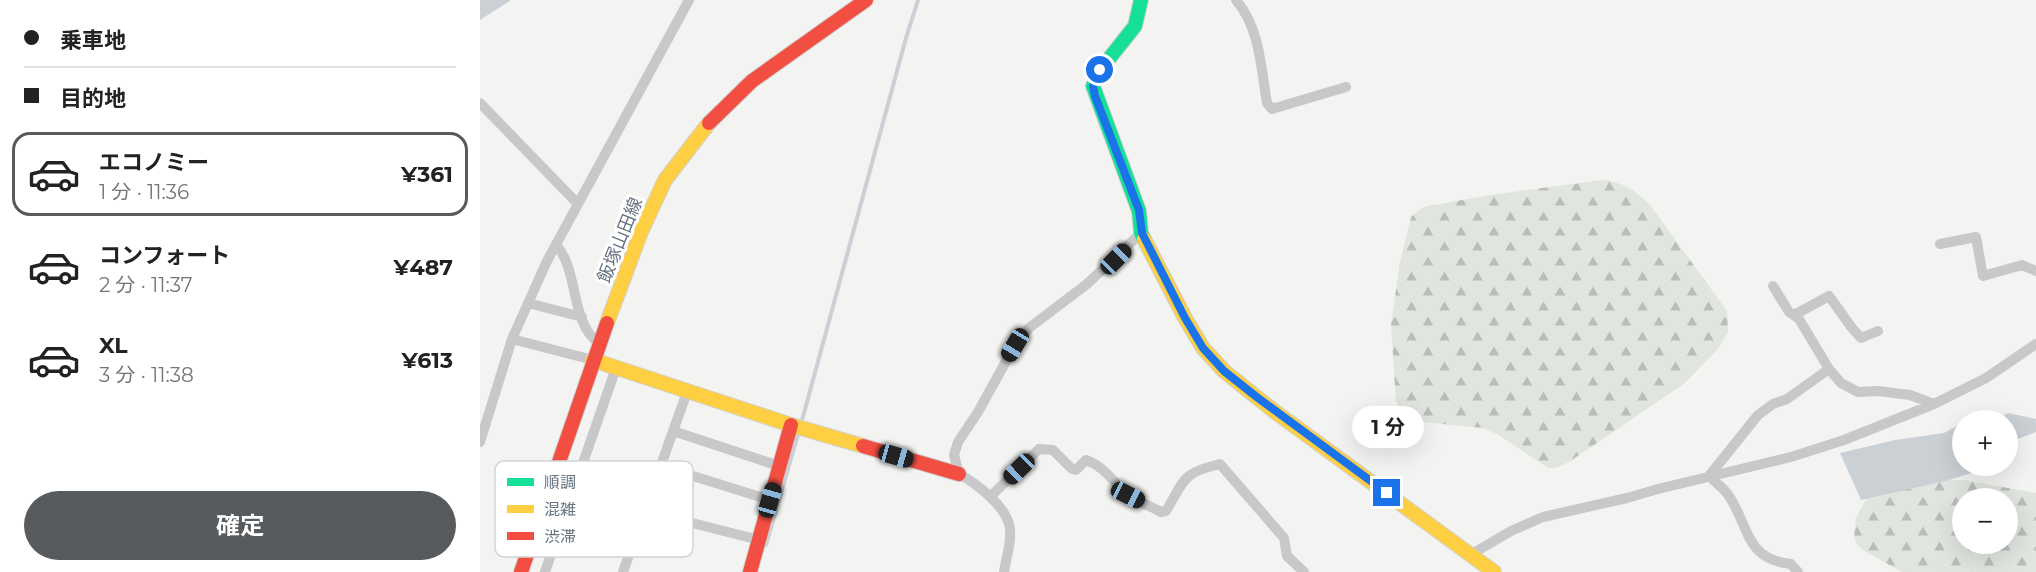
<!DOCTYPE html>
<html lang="ja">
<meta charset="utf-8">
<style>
body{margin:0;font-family:Montserrat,"Noto Sans JP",sans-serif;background:#f6f6f6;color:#222;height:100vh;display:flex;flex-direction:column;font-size:22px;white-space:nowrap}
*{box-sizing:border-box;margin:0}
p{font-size:20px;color:#767676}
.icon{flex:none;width:33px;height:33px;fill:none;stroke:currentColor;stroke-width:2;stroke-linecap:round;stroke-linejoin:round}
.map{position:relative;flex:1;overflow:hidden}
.sheet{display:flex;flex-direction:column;background:#fff;width:480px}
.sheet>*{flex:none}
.top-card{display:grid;align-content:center;height:132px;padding:0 24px;background:#fff}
.controls{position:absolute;left:1472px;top:410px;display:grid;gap:12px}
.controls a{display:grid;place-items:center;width:66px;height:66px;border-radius:50%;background:#fff;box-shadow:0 6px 24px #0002;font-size:30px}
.end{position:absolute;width:27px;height:27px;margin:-14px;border:8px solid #1a73e8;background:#fff;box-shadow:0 0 0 3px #fff}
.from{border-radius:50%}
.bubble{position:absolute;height:42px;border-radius:21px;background:#fff;box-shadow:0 6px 24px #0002;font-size:20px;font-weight:700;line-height:42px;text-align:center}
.car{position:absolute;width:18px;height:36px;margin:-18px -9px;border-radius:8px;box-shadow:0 0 4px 2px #0007;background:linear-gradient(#222 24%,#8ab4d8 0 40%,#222 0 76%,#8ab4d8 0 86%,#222 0)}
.top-card b{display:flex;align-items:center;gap:21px;height:57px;font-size:22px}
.top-card b+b{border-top:2px solid #e0e0e0}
.top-card i{width:15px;height:15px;background:#222}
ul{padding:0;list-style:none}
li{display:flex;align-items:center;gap:18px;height:84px;margin:0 12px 9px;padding:0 12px;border:3px solid transparent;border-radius:18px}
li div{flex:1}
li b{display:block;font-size:22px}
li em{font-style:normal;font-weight:700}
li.active{border-color:#575b5e}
li>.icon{width:54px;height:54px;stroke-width:1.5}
.cta{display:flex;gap:12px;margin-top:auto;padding:12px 24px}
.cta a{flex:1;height:69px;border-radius:36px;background:#575b5e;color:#fff;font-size:24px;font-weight:700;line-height:69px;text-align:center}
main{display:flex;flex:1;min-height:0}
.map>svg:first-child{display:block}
.forest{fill:url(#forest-firs);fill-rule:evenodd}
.water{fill:#cad0d4}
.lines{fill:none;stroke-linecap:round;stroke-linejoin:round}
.stream{stroke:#cad0d4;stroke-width:4}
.fast-casing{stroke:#d0d1d1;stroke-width:16}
.slow-casing{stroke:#d0d1d1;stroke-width:16}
.jam-casing{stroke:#d0d1d1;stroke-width:16}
.street{stroke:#c8c8ca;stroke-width:10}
.fast{stroke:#16e098;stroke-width:14}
.slow{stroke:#ffcf43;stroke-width:14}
.jam{stroke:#f24e42;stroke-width:14}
.route{stroke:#1a73e8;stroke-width:8}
.labels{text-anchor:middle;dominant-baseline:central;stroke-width:6;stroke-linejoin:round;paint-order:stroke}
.street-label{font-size:18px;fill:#66737f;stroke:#fff}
.key{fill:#fff;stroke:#d1d5d9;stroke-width:1.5}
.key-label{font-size:16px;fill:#66737f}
</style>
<main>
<section class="sheet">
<div class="top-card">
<b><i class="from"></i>乗車地</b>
<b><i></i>目的地</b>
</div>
<ul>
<li class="active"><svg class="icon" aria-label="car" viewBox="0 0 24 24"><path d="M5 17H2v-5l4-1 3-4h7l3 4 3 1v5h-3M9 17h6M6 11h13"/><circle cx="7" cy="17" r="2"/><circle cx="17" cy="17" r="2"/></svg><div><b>エコノミー</b><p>1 分 · 11:36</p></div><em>¥361</em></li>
<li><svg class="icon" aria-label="car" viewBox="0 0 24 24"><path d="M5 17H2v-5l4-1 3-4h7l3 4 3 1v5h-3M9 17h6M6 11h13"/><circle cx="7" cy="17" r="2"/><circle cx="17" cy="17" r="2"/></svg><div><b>コンフォート</b><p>2 分 · 11:37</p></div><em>¥487</em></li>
<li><svg class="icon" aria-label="car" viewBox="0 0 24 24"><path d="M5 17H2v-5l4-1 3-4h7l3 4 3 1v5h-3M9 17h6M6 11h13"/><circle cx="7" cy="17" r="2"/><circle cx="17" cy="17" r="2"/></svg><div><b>XL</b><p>3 分 · 11:38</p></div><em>¥613</em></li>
</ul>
<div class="cta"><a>確定</a></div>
</section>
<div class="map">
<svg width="1556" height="572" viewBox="0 0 1556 572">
<defs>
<pattern id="forest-firs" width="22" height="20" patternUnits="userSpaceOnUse" patternTransform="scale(1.5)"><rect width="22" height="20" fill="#e1e5e0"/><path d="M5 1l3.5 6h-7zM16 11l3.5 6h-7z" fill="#babebb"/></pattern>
</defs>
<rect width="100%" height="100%" fill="#f3f3f2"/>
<!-- forest -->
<path class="forest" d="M1122,180C1145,183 1154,189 1170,205L1247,311L1248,332L1238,349L1205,383L1089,462L1076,468H1068L1017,434L1002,428L932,421L922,413L916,402L911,325L920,262L931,217L943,207L1010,195Z
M1411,479L1484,480L1556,493V572H1422L1383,550L1377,544L1374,537L1376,518L1391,490ZM1482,498H1527V543H1482Z"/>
<!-- water -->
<path class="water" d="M0,0H31L0,20Z
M1528,413L1556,419V432L1527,443V420H1516Z
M1482,423V465H1496L1492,473L1469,480L1381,500L1360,453L1415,440L1464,433Z"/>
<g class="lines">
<!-- stream -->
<path class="stream" d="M321,424L426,38L438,0
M286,545L319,431"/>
<!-- fast casing -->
<g class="fast-casing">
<path id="fast" d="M661,0L655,26L620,70L613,86L659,211L661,233L664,239"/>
</g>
<!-- slow casing -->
<g class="slow-casing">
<path id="slow" d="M664,239L705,318L723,348L744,371L794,411L1014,572
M127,323L161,232L185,180L229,123
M113,360L311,425L383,446"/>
</g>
<!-- jam casing -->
<g class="jam-casing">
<path id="jam" d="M229,123L272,81L386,0
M383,446L479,474
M41,572L127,323
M270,572L311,425"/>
</g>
<!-- street -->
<path class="street" d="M756,0C780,28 781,68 787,103L792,109L866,87
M0,103L98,204
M1460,244L1496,237L1503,276L1542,265L1556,271
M76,245C99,269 90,324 119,343
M1293,286L1309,312L1319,319L1349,369L1361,383L1378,392L1398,391L1430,395L1454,404
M48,303L102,317
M1314,315L1349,296L1372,328L1381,338L1398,331
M32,339L113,360
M193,431L299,466
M0,442L32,339L67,261L209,0
M181,466L290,500
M510,497L559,449L573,450L592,469L596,470L606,460C624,466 633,482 647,494C656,501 670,506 681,512L686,511C705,480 701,473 740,464L804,538L807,556L824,572
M165,511L279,540
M990,555L1031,531L1063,517L1147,498L1178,489L1311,457L1364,440L1454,404L1506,378L1556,344
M65,572L136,368
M143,572L207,392
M524,572C526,558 533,538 529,524C524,505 496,483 479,474L474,455L478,442L498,412L535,345L549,328L607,284L661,233
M1318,572L1311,564C1265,559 1270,528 1249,496C1244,488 1236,483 1229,476L1278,415L1293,404L1307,399L1349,369"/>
<!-- fast -->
<use href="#fast" class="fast"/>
<!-- slow -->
<use href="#slow" class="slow"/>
<!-- jam -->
<use href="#jam" class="jam"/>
</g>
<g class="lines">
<!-- route -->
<path class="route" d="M620,70L613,86L615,96L659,210L662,233L705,318L723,348L744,371L778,398L907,493"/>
</g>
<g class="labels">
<!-- street labels -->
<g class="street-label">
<text transform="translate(140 240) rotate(-68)">飯塚山田線</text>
</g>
</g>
<!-- legend -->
<rect x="15" y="461" width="198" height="96" rx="9" class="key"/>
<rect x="27" y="478" width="27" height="8" fill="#16e098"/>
<rect x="27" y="505" width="27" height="8" fill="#ffcf43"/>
<rect x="27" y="532" width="27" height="8" fill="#f24e42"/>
<g class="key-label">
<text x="64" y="488">順調</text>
<text x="64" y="515">混雑</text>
<text x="64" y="542">渋滞</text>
</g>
</svg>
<div class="controls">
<a>+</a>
<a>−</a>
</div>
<i class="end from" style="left:620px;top:70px"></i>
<i class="end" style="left:907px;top:493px"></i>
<div class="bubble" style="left:872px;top:406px;width:72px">1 分</div>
<i class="car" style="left:636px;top:259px;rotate:45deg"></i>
<i class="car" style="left:535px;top:345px;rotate:211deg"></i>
<i class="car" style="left:416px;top:456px;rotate:106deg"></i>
<i class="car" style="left:539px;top:469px;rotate:226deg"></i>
<i class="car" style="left:648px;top:495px;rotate:117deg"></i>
<i class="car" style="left:290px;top:500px;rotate:16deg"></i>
</div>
</main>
